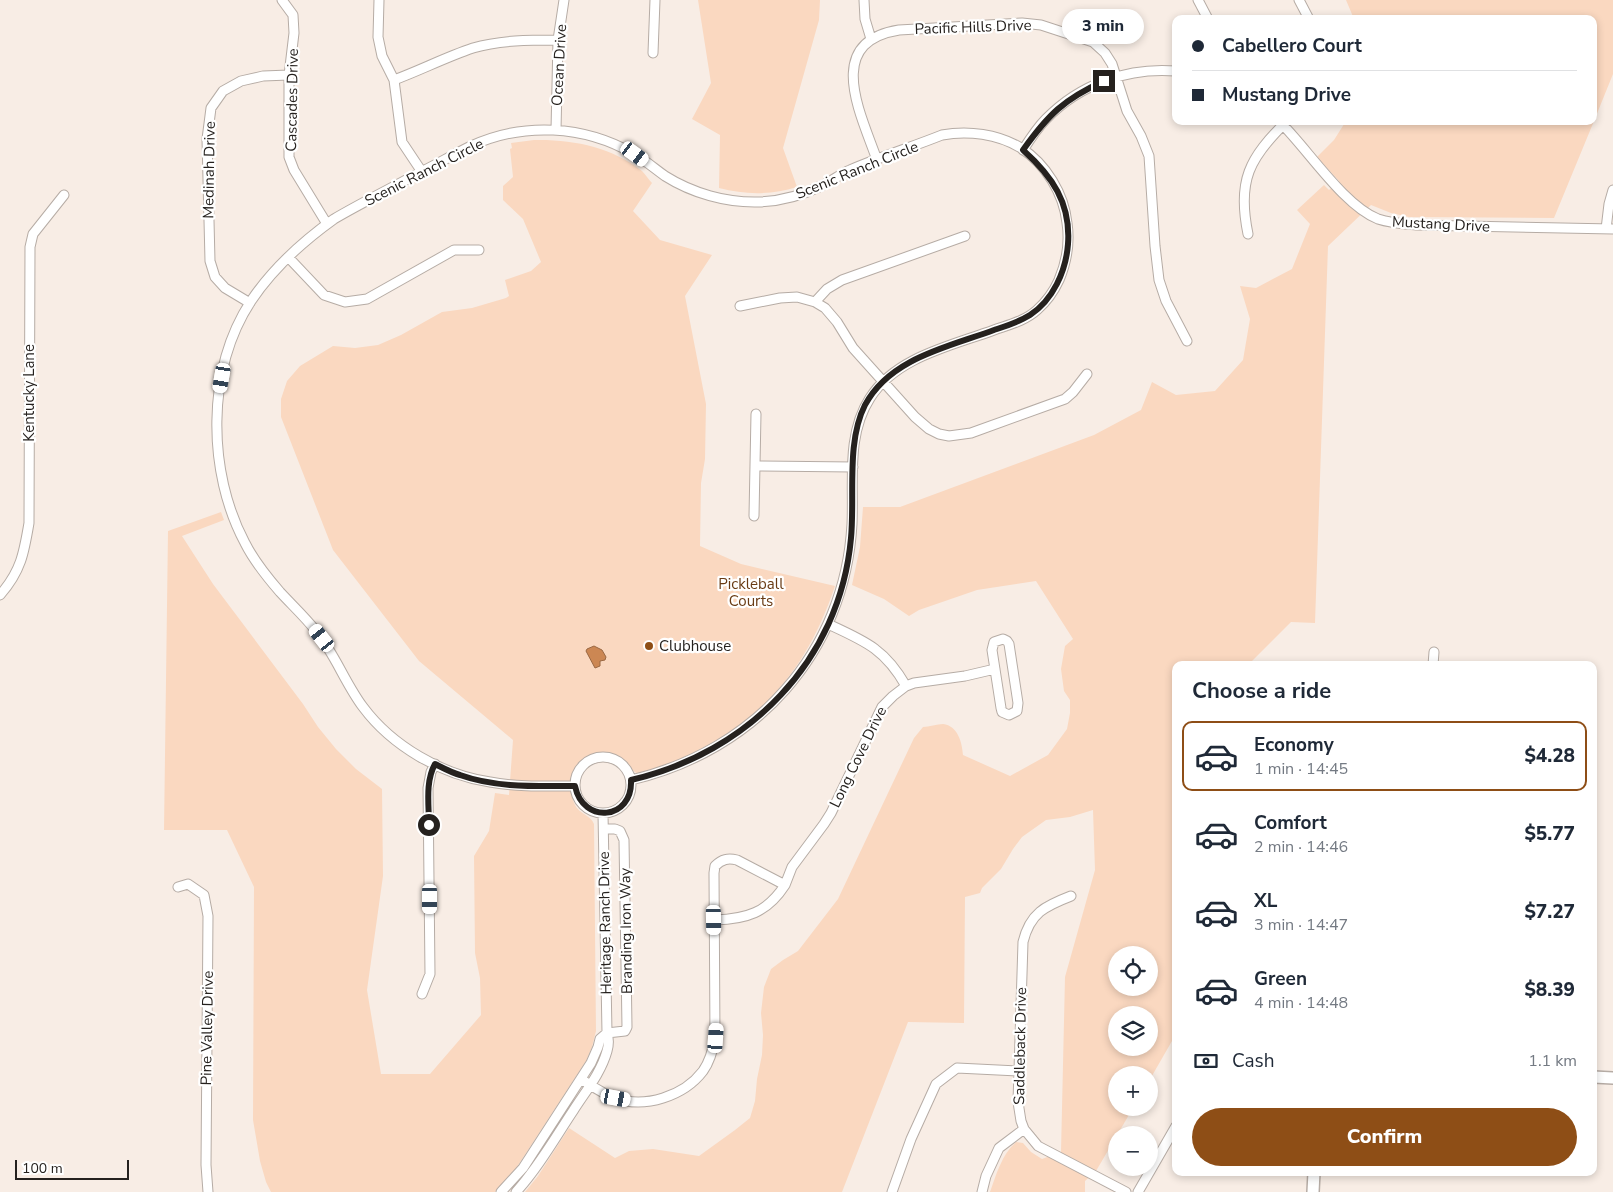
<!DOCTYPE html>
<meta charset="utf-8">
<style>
body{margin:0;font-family:"Nunito Sans",sans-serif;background:#f6f6f7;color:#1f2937;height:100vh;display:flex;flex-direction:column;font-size:19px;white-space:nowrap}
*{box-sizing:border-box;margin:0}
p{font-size:16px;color:#747a83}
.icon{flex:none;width:28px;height:28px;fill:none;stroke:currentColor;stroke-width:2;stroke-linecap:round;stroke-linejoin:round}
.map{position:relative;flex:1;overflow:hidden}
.side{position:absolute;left:1172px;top:661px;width:425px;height:515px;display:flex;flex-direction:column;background:#fff;border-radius:10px;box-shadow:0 2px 8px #0003}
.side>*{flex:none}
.hud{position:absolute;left:1172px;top:15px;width:425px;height:110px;border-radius:10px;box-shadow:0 2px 8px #0003;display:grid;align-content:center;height:110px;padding:0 20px;background:#fff}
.tools{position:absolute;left:1108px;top:946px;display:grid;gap:10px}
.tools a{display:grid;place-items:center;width:50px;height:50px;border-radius:50%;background:#fff;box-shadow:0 2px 8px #0003;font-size:25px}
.scale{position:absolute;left:15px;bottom:12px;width:114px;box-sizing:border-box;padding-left:5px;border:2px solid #25211e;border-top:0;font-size:14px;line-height:18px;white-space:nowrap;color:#25211e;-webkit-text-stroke:4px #fff;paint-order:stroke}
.end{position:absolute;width:22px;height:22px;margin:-11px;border:6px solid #25211e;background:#fff;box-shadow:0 0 0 2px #fff}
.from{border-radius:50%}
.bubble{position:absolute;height:35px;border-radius:18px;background:#fff;box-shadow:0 2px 8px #0003;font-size:16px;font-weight:800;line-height:35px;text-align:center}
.car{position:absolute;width:15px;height:30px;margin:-15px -8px;border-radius:6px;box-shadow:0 0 4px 1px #0007;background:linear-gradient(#fff 24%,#345 0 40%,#fff 0 76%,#345 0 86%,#fff 0)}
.hud b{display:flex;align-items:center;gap:18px;height:48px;font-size:19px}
.hud b+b{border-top:1px solid #e0e1e3}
.hud i{width:12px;height:12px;background:#1f2937}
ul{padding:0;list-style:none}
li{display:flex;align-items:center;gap:15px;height:70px;margin:0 10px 8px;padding:0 10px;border:2px solid transparent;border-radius:10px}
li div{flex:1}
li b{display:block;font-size:19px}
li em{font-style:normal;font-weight:800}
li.on{border-color:#8e4e16}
li>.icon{width:45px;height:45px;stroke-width:1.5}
h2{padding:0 20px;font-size:22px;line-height:60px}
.pay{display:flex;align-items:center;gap:12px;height:55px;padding:0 20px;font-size:19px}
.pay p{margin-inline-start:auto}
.cta{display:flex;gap:10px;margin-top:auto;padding:10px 20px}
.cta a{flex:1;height:58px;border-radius:30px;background:#8e4e16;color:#fff;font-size:20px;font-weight:800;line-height:58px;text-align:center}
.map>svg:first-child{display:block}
.green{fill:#fad8c0;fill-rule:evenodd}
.water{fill:#cc8753;stroke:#9a6843}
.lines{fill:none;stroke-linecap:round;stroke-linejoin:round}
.minor-casing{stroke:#b6aca5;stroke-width:11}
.major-casing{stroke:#b6aca5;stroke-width:14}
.minor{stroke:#fff;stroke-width:9}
.major{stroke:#fff;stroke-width:11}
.route{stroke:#25211e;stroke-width:6}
.poi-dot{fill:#8e4e16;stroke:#fff;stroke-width:2}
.labels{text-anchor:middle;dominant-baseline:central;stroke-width:4.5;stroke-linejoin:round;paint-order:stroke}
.street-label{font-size:15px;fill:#25211e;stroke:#fff}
.park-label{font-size:15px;fill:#693b14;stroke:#fff}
.poi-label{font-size:15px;fill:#25211e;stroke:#fff;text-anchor:start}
</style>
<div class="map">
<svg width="1613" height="1192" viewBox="0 0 1613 1192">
<rect width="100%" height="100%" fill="#f8ede5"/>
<!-- green -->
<path class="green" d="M698,0H820L819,20L783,148L797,187C771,195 746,195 719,188L720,135L692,119L711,83Z
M1346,0H1613V74L1594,121V19H1354Z
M1346,121H1594L1554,218L1409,217L1391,213L1371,205L1328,246L1315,623L1291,622L1248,665H1176V1034L1149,1081V1075H1116V1108H1133L1096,1171L1085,1181V1192H990C996,1175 1002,1154 1016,1142L1023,1143L1031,1152L1042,1159L1061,1152L1065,977L1095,870L1093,810L1070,817L1046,820L1022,837L1013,849L1001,869L982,888L980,893L965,897L964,1023L908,1022L842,1192H525L538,1176L569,1128L615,1158L629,1151L653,1149L699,1156L735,1130L750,1118L755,1101L757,1079L762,1055L763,1035L761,1013L764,987L771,969L783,960L798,951L838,899L914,738L923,727C929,727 937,724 943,724C958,726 962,742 963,755L1010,776L1048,755L1067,729L1070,713V700L1064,691L1061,669L1065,646L1073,639L1036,581L977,590L919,610L909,616L884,599L852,585L860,547L863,507H900L1094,435L1141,410L1152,382L1176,395L1215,391L1243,360L1250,319L1240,286L1256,288L1292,269L1310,224L1297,210L1324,185L1329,190L1339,181L1317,157L1334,140ZM1116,955H1149V988H1116ZM1116,1015H1149V1048H1116Z
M534,140C572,139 612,147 642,171C646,175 648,179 652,183L633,211L660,240L712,255L685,296L706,404L705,459L701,483L700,546L741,564L835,586C801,688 741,740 641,774C628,773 627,756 609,754C581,750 563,780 575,805C579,814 591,815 594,824L596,1031L592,1047L586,1061L515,1170L495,1192H271L266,1182L260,1161L253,1120L254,887L227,830H164L168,531L221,512L224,520L182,536L213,584L303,704L318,727L336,749L356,769L382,789L383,876L367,990L381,1074H430L481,1015L480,978L475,953L474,856L489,831L495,793L509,795L513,740L419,661L333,550L281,417V399L287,381L300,366L333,346L355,348L378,345L401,335L442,312L472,308L506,298L509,296L505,280L531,271L541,262L523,219L503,200V186L513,177L510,149L512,148L511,143Z"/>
<!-- water -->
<path class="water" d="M594,646L602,650L606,657L605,660L600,661V666L595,668L586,651L587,649Z"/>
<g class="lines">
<!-- minor casing -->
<g class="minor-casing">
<path id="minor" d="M282,0L293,15L294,33L289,75V157L294,170L327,224
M379,0L378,37L382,56L394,80L402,142L422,172
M864,0L865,19L871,39
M1198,0L1208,19
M1299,0L1309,19
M653,53L655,0
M394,80C421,70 446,57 473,48C500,40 530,40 558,40
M1279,121C1307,148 1343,205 1378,219C1390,223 1404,224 1416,225L1613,229
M556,130L558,40L564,0
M1023,150C1030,139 1037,128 1046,119C1080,84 1128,67 1176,71
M877,160C861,114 823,42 899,30L1022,23L1041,25L1093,42L1105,53L1112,64L1127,111L1141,136L1149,156L1155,246L1159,280L1166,301L1187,341
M1606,229L1609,204L1613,190
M1248,234C1237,181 1249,158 1287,121
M288,257L324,295L345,302L367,299L454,250H479
M815,302L827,289L842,280L965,236
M250,303L225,288L215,277L210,261L207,139L211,108L223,91L241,81L263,76L289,75
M740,306L780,298L797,297L815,302L825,308L837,322L853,348L915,417L929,429L939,434L949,436L971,433L1065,399L1073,392L1087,374
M755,466L853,467
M754,516L756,414
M0,595C21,571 24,553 29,523L30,247L33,234L64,195
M828,624C865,641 885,649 906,686
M1003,639L1007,641L1009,644L1018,703L1017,711L1009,715L1002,712L1001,708L992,650L994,642Z
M1433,665L1434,652
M575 785a28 28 0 1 1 56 0a28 28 0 1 1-56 0Z
M575,786C547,786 517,787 490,782C442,775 392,746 363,707C345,683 335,654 316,631C305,617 292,605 280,592C267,577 254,561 245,543C207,472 206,370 251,301C273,268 302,242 334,219C361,203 390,189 417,174C435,165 453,155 471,146C523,122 584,125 634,154C645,160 655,169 665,176C692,193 726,203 759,202C780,201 801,196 821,186C831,182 840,174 850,170C880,157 912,147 942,135C968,130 998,134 1021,148C1046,164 1064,194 1067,223C1070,243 1067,261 1059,280C1054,291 1046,302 1037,310C1025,321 1008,325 994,330C951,346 896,357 870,398C846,435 854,482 852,524C845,653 755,751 631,780
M604,829H615L620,831L624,840L627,1027L625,1031L607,1033
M178,887L188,884L204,895L208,916L206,1165L208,1192
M1071,896C1045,906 1030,913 1023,942L1018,1102L1021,1121L1024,1129L1038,1146L1126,1192
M715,920C746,919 767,913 785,885
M422,994L430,974L428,788L431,772L435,764
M581,1079C592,1086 603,1094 615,1098C645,1109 684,1096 703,1071C710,1061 713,1050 715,1038L714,873L715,866C722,859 728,858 737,860L785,885L792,867L824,824L831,813L882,707L893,696L906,686L914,683L965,676L995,669
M501,1192L523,1168L591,1063L598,1047L600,1039L607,1033
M516,1192C538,1168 555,1138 573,1111C585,1092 601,1073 607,1051C609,1044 609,1039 607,1033L603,813
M892,1192L911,1139L936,1084L957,1068L1018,1071
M982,1192L986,1176L999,1148L1024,1129
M1138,1192L1176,1126"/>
</g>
<!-- major casing -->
<g class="major-casing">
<path id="major" d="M1594,1077L1613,1078
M1313,1192L1314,1172"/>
</g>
<!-- minor -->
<use href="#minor" class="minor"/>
<!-- major -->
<use href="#major" class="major"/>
</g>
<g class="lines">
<!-- route -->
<path class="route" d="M429,825C429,805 425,782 435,764C443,768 452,773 460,775C496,788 537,786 575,786C583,825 633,820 631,780C748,753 840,661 851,538C855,497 846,442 865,405C890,358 948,347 994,330C1006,326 1019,322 1030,315C1053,300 1066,271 1068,244C1071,203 1052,176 1023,150C1048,115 1064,99 1104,81"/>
</g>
<!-- markers -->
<circle class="poi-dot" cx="649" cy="646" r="5"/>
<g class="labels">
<!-- street labels -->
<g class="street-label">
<text transform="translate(973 27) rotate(-2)">Pacific Hills Drive</text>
<text transform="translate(559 65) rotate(-87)">Ocean Drive</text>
<text transform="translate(292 100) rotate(-89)">Cascades Drive</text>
<text transform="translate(209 170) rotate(-89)">Medinah Drive</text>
<text transform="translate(857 170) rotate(-22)">Scenic Ranch Circle</text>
<text transform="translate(424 172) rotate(-27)">Scenic Ranch Circle</text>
<text transform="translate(1441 224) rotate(3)">Mustang Drive</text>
<text transform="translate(29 393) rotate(-90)">Kentucky Lane</text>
<text transform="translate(858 757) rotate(-64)">Long Cove Drive</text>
<text transform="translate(605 923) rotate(-91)">Heritage Ranch Drive</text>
<text transform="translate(626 931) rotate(-91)">Branding Iron Way</text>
<text transform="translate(207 1028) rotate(-89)">Pine Valley Drive</text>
<text transform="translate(1020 1046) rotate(-89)">Saddleback Drive</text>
</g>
<!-- park labels -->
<g class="park-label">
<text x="751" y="584">Pickleball<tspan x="751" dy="17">Courts</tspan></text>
</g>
<!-- poi labels -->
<g class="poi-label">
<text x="659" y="646">Clubhouse</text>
</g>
</g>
</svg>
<div class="tools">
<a><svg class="icon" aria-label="locate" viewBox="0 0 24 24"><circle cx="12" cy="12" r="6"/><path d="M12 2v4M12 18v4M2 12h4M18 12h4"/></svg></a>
<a><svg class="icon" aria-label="layers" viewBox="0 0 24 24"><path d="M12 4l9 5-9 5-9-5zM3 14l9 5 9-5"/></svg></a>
<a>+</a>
<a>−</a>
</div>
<div class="scale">100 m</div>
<i class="end from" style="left:429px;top:825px"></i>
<i class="end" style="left:1104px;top:81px"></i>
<div class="bubble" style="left:1062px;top:9px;width:82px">3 min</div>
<i class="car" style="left:635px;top:154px;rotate:126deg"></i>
<i class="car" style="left:222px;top:378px;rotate:190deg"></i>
<i class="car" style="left:322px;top:638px;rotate:322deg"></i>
<i class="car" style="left:430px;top:899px;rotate:180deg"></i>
<i class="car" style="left:714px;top:920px;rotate:179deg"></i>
<i class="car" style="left:716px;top:1038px;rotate:4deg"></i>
<i class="car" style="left:616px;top:1098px;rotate:100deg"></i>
<div class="hud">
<b><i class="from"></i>Cabellero Court</b>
<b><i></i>Mustang Drive</b>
</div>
<section class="side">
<h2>Choose a ride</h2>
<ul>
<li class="on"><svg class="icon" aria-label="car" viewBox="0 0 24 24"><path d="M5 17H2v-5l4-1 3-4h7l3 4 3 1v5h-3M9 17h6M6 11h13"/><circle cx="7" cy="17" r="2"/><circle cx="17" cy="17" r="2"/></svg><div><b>Economy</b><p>1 min · 14:45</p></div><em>$4.28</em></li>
<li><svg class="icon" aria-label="car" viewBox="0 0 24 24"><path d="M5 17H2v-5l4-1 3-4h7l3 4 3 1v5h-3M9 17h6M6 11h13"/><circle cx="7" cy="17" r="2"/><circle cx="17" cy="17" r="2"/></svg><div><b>Comfort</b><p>2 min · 14:46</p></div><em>$5.77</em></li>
<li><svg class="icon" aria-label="car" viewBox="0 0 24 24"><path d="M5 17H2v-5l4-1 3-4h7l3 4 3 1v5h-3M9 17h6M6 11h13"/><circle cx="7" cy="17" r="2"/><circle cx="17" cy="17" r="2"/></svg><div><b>XL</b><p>3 min · 14:47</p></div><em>$7.27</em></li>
<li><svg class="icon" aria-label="car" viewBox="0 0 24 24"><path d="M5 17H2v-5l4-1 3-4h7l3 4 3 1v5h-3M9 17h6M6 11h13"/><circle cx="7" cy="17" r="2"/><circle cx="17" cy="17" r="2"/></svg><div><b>Green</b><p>4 min · 14:48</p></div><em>$8.39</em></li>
</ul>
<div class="pay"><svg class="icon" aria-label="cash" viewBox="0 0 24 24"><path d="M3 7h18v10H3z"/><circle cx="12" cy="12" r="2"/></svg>Cash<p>1.1 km</p></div>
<div class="cta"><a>Confirm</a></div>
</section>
</div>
